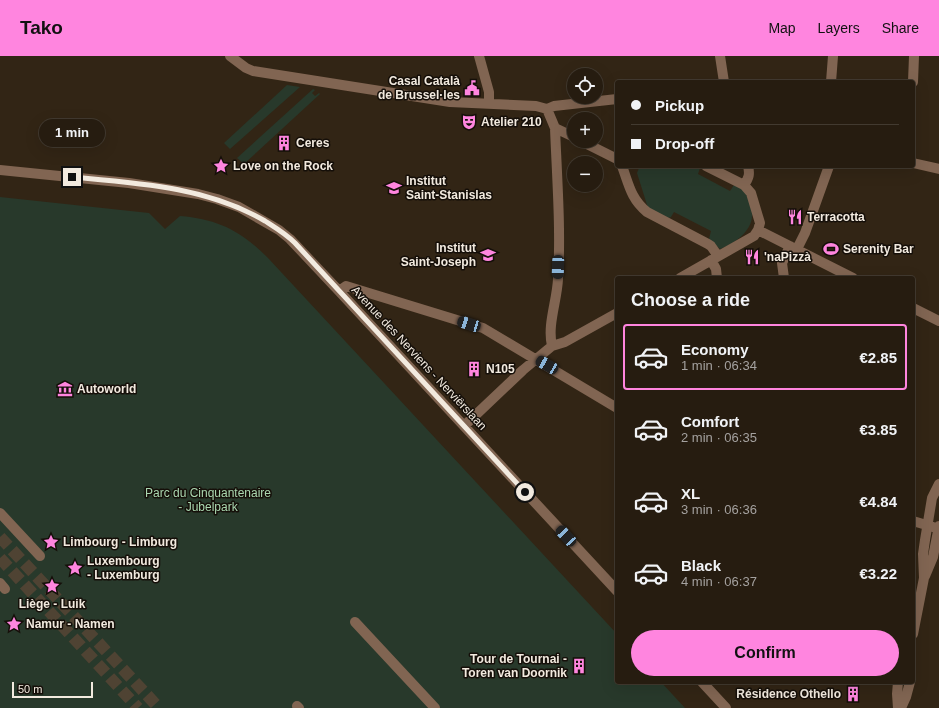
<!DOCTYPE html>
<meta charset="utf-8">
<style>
body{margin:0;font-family:Arial,sans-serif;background:#32291e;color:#f1f3f6;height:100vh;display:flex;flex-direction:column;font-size:15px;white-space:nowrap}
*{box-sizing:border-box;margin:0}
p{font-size:13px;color:#a4a19f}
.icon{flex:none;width:22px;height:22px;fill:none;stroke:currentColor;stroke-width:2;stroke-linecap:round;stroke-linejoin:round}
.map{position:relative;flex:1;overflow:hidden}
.drawer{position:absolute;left:615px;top:220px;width:300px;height:408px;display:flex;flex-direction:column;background:#261c10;border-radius:4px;box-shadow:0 4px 16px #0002,0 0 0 1px #423a30}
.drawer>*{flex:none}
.banner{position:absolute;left:615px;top:24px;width:300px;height:88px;border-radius:4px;box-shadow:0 4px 16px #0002,0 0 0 1px #423a30;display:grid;align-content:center;height:88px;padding:0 16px;background:#261c10}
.controls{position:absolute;left:567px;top:12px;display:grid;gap:8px}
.controls a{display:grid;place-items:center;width:36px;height:36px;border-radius:50%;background:#261c10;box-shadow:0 4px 16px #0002,0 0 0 1px #423a30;font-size:20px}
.scale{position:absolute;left:12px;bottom:10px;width:81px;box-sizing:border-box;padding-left:4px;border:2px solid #f2eadf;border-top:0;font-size:11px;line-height:14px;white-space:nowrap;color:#f2eadf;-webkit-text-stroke:3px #150f09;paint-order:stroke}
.end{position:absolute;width:18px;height:18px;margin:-9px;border:5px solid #f2eadf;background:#111;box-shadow:0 0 0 2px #111}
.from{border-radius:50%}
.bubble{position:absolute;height:28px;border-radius:14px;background:#261c10;box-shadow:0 4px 16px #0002,0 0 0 1px #423a30;font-size:13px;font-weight:600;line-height:28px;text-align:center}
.car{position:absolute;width:12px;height:24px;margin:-12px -6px;border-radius:5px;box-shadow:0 0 3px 1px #0007;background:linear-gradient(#222 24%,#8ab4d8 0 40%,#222 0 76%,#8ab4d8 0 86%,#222 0)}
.banner b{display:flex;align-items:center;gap:14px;height:38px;font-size:15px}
.banner b+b{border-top:1px solid #423a30}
.banner i{width:10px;height:10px;background:#f1f3f6}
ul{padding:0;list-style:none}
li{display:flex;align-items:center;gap:12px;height:66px;margin:0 8px 6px;padding:0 8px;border:2px solid transparent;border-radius:4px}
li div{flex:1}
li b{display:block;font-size:15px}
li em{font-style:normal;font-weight:600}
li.current{border-color:#ff85df}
li>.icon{width:36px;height:36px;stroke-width:1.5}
h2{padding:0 16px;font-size:18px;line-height:48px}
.cta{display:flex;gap:8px;margin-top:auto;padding:8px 16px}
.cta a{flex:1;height:46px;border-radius:24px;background:#ff85df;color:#111;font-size:16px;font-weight:600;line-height:46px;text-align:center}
header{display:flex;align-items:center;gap:24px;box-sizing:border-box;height:56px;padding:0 20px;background:#ff85df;color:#111}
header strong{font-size:19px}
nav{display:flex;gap:22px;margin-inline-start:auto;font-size:14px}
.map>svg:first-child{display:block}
.green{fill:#28392b}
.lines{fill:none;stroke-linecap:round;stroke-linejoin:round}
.highway-tunnel{stroke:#4f4333;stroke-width:12;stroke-dasharray:12 6;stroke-linecap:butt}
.minor{stroke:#816552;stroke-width:10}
.route{stroke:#f2eadf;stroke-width:5}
.labels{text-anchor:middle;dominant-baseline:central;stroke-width:3;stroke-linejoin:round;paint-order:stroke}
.poi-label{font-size:12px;font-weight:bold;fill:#f2eadf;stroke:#150f09;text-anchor:start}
.street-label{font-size:12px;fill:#f2eadf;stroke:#150f09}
.park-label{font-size:12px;fill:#aad7b0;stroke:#150f09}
</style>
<header>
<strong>Tako</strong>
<nav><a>Map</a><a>Layers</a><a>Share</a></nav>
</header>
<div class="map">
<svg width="939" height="652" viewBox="0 0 939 652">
<rect width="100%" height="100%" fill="#322515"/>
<!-- green -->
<path class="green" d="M287,29L300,31L230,93L224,87Z
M313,33L315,34L312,37L315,40L319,37L320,38L244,108L237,102Z
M642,110H698L700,112L698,118L730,135L734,129L746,134C748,142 752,151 752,158C753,175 734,188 720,193L709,183L711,175L674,156L671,161L669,162L648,152L637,117L639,112Z
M0,141L149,157L165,173L180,160C218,163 241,175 268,202L617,578V626H661L685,652H0Z"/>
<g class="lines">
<!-- highway-tunnel -->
<path class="highway-tunnel" d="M0,481L159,652
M0,502L138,652"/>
<!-- minor -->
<path class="minor" d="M230,0L246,12L253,15L450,46L536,50L547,53L554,50L617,43
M479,0L489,36V48
M720,0L724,26
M831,26L833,0
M913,26L914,0
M547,53L555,72L574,81
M581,85L617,103
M913,107L939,113
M622,110C629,129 631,143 647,156L708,188L711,190L718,200
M0,114L129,127L198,138L217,143L239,151L279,174L290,183L339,235L617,535
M744,129C749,122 750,118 748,110
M758,174L853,222
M797,193L805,177L829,110
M711,204L716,213L717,222
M680,222L754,180L758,174L760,167L751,137L744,129L706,110
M784,222L782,207L790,190
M339,235L346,230L483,272L617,352
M913,252L939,265
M552,290C547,269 557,245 558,223C561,173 557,123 555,72
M464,370L523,314L552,290L565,286L617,257
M0,457L40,500
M913,465L933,471
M925,520L933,501L939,470
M0,527L5,533
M355,566L435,652
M913,578L924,522L923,498L925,484L932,442L939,428
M702,626L726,652
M297,650L299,652
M898,652L897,638L898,626
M901,652L906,641L910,626"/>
</g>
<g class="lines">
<!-- route -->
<path class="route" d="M72,121C138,127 207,131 265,165C276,172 286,178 295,187L525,436"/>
</g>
<!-- icons -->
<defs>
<g id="civic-bare" transform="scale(1.2)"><path d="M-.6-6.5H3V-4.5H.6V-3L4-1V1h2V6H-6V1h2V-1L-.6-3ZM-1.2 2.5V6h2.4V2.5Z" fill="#ff85df" stroke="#150f09" stroke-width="2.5" paint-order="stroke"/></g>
<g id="theatre-bare" transform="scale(1.2)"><path d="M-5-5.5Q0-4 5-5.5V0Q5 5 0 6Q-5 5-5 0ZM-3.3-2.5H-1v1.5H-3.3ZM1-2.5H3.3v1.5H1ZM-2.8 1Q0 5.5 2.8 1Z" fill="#ff85df" stroke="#150f09" stroke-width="2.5" paint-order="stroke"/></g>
<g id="building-bare" transform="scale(1.2)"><path d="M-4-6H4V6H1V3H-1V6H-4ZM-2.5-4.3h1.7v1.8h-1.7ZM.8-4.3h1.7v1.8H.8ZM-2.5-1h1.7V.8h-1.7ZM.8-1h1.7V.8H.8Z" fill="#ff85df" stroke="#150f09" stroke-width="2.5" paint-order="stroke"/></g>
<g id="sight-bare" transform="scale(1.2)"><path d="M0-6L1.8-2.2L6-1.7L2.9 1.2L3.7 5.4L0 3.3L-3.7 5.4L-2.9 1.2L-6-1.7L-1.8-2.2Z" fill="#ff85df" stroke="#150f09" stroke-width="2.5" paint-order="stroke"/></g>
<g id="school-bare" transform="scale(1.2)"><path d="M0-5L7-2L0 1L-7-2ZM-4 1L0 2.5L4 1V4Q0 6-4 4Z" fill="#ff85df" stroke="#150f09" stroke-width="2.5" paint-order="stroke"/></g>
<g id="restaurant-bare" transform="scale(1.2)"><path d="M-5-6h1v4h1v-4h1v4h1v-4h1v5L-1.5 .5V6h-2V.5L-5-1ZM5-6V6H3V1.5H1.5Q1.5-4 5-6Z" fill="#ff85df" stroke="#150f09" stroke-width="2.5" paint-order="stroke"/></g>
<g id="stadium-bare" transform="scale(1.2)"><path d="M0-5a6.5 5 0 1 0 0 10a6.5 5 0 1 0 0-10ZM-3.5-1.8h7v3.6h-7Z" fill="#ff85df" stroke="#150f09" stroke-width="2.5" paint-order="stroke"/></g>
<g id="museum-bare" transform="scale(1.2)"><path d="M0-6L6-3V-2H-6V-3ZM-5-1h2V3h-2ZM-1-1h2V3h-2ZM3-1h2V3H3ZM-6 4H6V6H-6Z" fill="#ff85df" stroke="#150f09" stroke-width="2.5" paint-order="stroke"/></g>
</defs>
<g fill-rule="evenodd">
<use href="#civic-bare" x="472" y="32"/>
<use href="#theatre-bare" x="469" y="66"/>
<use href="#building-bare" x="284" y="87"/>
<use href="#sight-bare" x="221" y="110"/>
<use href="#school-bare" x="394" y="132"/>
<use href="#restaurant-bare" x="795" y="161"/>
<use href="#stadium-bare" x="831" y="193"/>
<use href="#school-bare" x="488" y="199"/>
<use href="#restaurant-bare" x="752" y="201"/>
<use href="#building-bare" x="474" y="313"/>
<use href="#museum-bare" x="65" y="333"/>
<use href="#sight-bare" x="51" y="486"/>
<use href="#sight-bare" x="75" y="512"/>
<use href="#sight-bare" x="52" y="530"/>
<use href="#sight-bare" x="14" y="568"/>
<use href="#building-bare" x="579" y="610"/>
<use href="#building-bare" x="853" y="638"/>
</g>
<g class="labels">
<!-- poi labels -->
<g class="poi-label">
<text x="460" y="25" text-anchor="end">Casal Català<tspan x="460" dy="14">de Brussel·les</tspan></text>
<text x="481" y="66">Atelier 210</text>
<text x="296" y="87">Ceres</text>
<text x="233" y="110">Love on the Rock</text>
<text x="406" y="125">Institut<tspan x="406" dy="14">Saint-Stanislas</tspan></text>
<text x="807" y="161">Terracotta</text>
<text x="476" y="192" text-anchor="end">Institut<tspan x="476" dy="14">Saint-Joseph</tspan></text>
<text x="843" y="193">Serenity Bar</text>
<text x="764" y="201">'naPizzà</text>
<text x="486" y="313">N105</text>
<text x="77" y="333">Autoworld</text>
<text x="63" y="486">Limbourg - Limburg</text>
<text x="87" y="505">Luxembourg<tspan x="87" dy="14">- Luxemburg</tspan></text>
<text x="52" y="548" text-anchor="middle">Liège - Luik</text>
<text x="26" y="568">Namur - Namen</text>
<text x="567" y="603" text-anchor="end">Tour de Tournai -<tspan x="567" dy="14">Toren van Doornik</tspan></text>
<text x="841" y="638" text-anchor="end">Résidence Othello</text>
</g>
<!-- street labels -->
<g class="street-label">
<text transform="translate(419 302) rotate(47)">Avenue des Nerviens - Nerviërslaan</text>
</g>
<!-- park labels -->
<g class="park-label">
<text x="208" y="437">Parc du Cinquantenaire<tspan x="208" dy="14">- Jubelpark</tspan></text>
</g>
</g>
</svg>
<div class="controls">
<a><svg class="icon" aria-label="locate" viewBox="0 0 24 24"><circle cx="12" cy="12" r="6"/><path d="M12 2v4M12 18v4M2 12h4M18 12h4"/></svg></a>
<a>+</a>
<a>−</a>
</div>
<div class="scale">50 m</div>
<i class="end from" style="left:525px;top:436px"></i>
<i class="end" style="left:72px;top:121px"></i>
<div class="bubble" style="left:39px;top:63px;width:66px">1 min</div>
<i class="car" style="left:558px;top:211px;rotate:182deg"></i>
<i class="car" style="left:469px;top:268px;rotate:287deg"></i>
<i class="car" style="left:547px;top:309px;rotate:300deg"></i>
<i class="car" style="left:566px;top:480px;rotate:317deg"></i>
<div class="banner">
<b><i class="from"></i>Pickup</b>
<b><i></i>Drop-off</b>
</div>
<section class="drawer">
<h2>Choose a ride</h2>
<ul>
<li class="current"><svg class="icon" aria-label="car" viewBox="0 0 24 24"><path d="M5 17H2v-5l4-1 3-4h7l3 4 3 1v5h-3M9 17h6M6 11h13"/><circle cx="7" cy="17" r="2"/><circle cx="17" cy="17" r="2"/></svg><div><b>Economy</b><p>1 min · 06:34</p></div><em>€2.85</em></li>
<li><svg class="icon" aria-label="car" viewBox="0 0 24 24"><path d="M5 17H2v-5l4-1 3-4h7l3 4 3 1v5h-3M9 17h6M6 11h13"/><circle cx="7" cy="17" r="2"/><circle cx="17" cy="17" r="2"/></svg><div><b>Comfort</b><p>2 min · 06:35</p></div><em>€3.85</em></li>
<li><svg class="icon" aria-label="car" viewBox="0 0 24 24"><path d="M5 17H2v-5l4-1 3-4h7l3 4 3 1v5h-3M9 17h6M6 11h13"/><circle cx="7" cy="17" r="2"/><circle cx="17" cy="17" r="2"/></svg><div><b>XL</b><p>3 min · 06:36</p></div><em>€4.84</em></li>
<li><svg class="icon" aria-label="car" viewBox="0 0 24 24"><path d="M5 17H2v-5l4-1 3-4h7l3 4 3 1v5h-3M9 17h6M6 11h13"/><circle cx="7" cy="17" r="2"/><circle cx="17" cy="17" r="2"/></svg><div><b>Black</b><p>4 min · 06:37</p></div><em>€3.22</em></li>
</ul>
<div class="cta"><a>Confirm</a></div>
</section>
</div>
